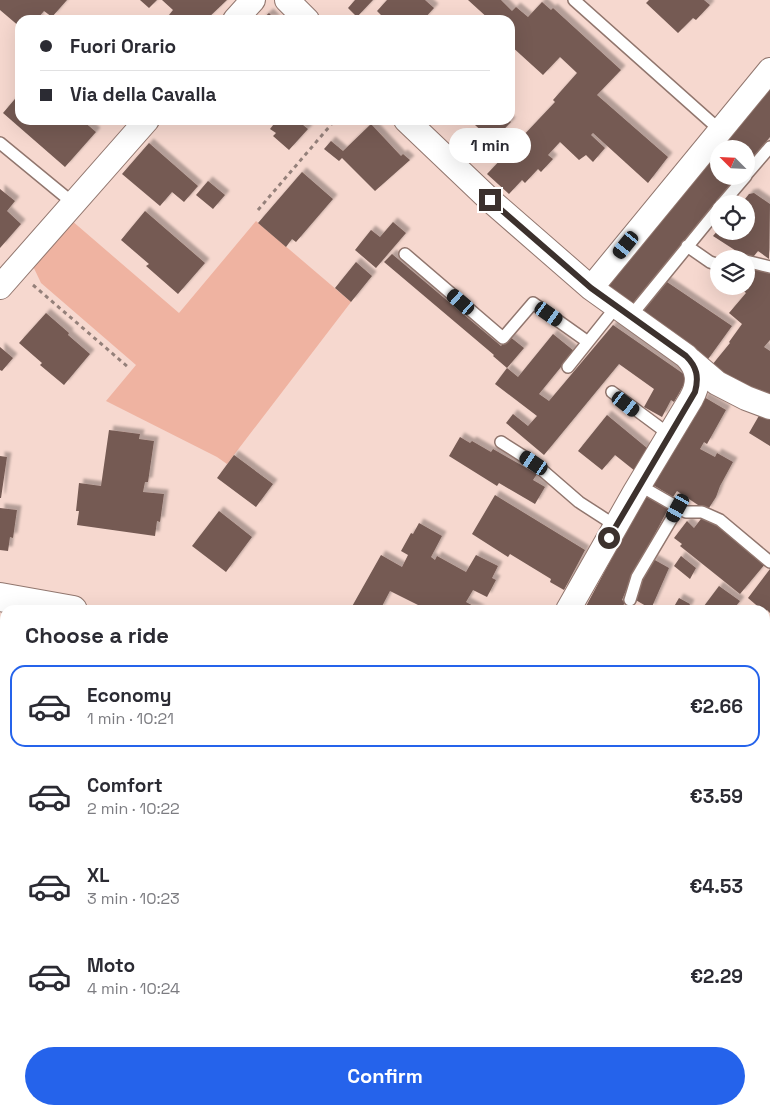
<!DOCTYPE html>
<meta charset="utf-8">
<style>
body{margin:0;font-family:"Space Grotesk",sans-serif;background:#f2f2f3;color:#2b2b33;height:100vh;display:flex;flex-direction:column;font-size:19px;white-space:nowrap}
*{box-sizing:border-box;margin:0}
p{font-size:16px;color:#7c7c81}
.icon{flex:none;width:28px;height:28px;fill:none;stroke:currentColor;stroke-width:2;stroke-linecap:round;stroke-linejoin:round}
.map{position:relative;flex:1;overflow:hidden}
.details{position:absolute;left:0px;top:605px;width:770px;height:510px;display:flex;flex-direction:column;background:#fff;border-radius:15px 15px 0 0;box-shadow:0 5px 20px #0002}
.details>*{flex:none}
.guide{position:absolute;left:15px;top:15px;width:500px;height:110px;border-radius:15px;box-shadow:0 5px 20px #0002;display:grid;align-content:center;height:110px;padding:0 25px;background:#fff}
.needle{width:32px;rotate:294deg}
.buttons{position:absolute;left:710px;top:140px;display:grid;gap:10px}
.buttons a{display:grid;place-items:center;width:45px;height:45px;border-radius:50%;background:#fff;box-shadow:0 5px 20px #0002;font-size:25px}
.end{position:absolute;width:22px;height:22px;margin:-11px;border:6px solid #3c312d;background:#fff;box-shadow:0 0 0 2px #fff}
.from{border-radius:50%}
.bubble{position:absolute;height:35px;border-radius:18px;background:#fff;box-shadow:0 5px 20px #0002;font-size:16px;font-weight:700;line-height:35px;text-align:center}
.car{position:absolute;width:15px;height:30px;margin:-15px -8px;border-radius:6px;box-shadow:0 0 4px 1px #0007;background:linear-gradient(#222 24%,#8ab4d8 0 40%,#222 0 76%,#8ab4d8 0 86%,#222 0)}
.guide b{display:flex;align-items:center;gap:18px;height:48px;font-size:19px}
.guide b+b{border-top:1px solid #e1e1e2}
.guide i{width:12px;height:12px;background:#2b2b33}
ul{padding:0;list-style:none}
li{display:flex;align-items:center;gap:15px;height:82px;margin:0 10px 8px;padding:0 15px;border:2px solid transparent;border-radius:15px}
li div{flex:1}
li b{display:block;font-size:19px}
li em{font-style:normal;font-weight:700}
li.current{border-color:#2563eb}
li>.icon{width:45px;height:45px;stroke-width:1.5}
h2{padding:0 25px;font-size:22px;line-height:60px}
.button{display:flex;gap:10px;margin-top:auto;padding:10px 25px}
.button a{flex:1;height:58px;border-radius:30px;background:#2563eb;color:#fff;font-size:20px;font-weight:700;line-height:58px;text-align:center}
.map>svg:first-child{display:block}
.green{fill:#efb3a1}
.building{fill:#745a53;filter:url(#shadow)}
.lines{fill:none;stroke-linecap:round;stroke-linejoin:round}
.lane-casing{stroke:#91766e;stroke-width:14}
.street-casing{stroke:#91766e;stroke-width:26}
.secondary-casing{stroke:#91766e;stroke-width:30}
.path{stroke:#94807a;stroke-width:3;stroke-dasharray:4 4;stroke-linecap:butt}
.lane{stroke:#fff;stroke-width:11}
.street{stroke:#fff;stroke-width:24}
.secondary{stroke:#fff;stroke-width:28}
.route{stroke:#3c312d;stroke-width:6}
</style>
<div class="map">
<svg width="770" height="1115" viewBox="0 0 770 1115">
<defs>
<filter id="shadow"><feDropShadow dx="4.5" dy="-4.5" stdDeviation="1" flood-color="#0004"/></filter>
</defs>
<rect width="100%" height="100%" fill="#f6d8cf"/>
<!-- green -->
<path class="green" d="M71,220L179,313L256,221L351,302L227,464L217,457L106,401L136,365L41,283L32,264Z
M770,837V870L765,876V842Z"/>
<!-- building -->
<path class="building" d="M0,0H67L52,17L44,11L38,18L40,20H20V27L0,10Z
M140,0H157L149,8Z
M162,0H227L206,20H165L173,10Z
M355,0H373L357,17L348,8Z
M387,0H425L434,8L424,19L425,20H382L384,18L377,11Z
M468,0H501L512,11L516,7L528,17L542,2L551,10L553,8L621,70L597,95L668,157L648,183L593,133L591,135L605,148L593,162L586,155L579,160L560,142L548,155L553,159L541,172L538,169L525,183L522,180L509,194L487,174L555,102L553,100L577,73L560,57L543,75L510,45V20H490Z
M649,0H704L710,5L696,20L693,18L678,33L646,3Z
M269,13L276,20H261Z
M770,86V137L746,166V149H719V176H738L629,308L603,288Z
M20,93V120H82L96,132L65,167L3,113Z
M277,120H297L308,129L289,150L273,136L276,133L270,129Z
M480,120H509L511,122L493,141L475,125Z
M371,124L401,156L403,154L410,160L375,191L342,158L339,161L324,149L331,141L343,151Z
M149,143L198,186L184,202L172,192L160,206L122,174Z
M302,172L333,199L296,242L292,239L286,247L258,223Z
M208,181L225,195L213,209L196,195Z
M0,189L15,201L7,211L21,224L0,248Z
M754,193L770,204L769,259L758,251L754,256H744L713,236L719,229V231H746V204H741L749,194Z
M145,211L205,263L178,294L146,266L149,264L121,240Z
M393,222L406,233L376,268L355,250L371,230L380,237Z
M392,254L501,346L509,336L524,348L507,368L493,356L494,355L384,262Z
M356,262L372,276L351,302L335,288Z
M762,267L770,273V340L764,347L770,351V402L712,365L730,343L729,342L742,324L729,313L746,293L738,286H746V274L749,268Z
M664,280L732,326L706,362L639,315Z
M46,313L69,333L68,335L90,354L64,385L40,365L42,363L19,343Z
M613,325L688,377L674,402L671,400L662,417L644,407L654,389L619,364L544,455L506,423L513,414L528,426L537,416L495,384L507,368L518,377L553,334L574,351L539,394L549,401Z
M0,347L13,358L2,371L0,370Z
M704,397L726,410L707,444L704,442L700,449L715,457L717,453L733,462L720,486L716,497L707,511L677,491L673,497L653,485Z
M764,407L770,410V446L749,433Z
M607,415L653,453L640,475L615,455L602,470L578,451Z
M109,430L140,434L139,439L154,441L148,482H145L143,492L164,494L160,522L157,521L155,536L77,525L79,511H76L79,483L101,486Z
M460,437L470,443L472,441L491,452L493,449L537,474L533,480L545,487L535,504L499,483L497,486L449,456Z
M234,455L273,484L256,507L217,478Z
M0,456L7,457L1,498H0Z
M495,495L585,550L564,590L550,582L551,579L510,554L508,557L472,534Z
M645,496L668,509L629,583L622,600L625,602L621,610H584Z
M0,508L17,510L13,538L10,537L8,551L0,550Z
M219,511L252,537L226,572L192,546Z
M704,515L765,564L740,594L680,546L682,544L674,538L687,521L694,528Z
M419,523L442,536L431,557L435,560L437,556L466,572L476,555L498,566L492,578L496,580L487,597L473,590L466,602L481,610H428L390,591L380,610H350L381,555L402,567L408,555L401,551L411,533L413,534Z
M681,556L696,568L690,579L674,566Z
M653,559L669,568L651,609L634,599L642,583L640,582Z
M770,569V613L767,610L765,612V610H762L748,598Z
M719,586L740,601L733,610H701Z
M679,598L690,604L687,610H672Z
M765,646L770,650V665L765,670Z
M770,764V804L765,800V769Z
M0,866L5,870V873L0,879Z
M0,884L5,888V905L0,912Z
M770,1047V1079L765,1075V1052Z
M5,1061V1085L0,1081V1068Z
M131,1110H146L153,1115H128Z
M160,1110H168L175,1115H156Z
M213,1110H312L313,1111L310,1115H210Z
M471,1110H509L505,1115H477Z
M733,1110H763L768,1115H739Z"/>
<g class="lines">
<!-- lane casing -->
<g class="lane-casing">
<path id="lane" d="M574,0L721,131
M0,143L73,203
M746,175L770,147
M722,204L746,176
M687,246L710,262L719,265
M405,254L503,338L533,303L588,342
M746,261L770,267
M630,317L719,208
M568,367L616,307
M612,392L670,435
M501,442L534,463L579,502L616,526
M639,485L686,512H702L720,520L770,562
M630,600L637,577L678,508
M765,808L770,813
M0,1090L5,1094
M26,1110L33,1115
M450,1110L456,1115"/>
</g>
<!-- street casing -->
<g class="street-casing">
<path id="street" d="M287,0L307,20
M235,20L253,0
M406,120L490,200L591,288L686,356C699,369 700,383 691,399L635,492L568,610
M0,287L147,120
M591,288L770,70
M690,360L717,383L746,398L770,407
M765,689L770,684
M765,757L770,751
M765,887L770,881
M765,969L770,974
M0,982L5,976
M366,1110L372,1115"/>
</g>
<!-- secondary casing -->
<g class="secondary-casing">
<path id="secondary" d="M0,597L73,610
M765,730L770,731"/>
</g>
<!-- path -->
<path class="path" d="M258,210L335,120
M33,285L128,367"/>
<!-- lane -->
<use href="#lane" class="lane"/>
<!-- street -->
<use href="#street" class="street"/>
<!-- secondary -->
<use href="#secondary" class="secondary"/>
</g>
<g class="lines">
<!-- route -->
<path class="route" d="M490,200L591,288L686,356C697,367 699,377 695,392L609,538"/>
</g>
</svg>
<div class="buttons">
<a><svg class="needle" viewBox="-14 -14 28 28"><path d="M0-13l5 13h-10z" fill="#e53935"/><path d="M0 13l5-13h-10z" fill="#7c7c81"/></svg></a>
<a><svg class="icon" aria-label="locate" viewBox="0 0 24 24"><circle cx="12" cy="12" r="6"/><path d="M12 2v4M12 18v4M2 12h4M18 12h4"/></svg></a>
<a><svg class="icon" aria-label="layers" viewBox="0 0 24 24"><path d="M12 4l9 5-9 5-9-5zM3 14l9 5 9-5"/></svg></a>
</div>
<i class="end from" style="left:609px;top:538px"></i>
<i class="end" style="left:490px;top:200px"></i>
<div class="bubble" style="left:449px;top:128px;width:82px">1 min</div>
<i class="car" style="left:626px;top:245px;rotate:219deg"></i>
<i class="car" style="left:461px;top:302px;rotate:311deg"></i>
<i class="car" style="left:549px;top:314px;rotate:125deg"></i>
<i class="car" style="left:626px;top:404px;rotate:128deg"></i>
<i class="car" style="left:534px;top:463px;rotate:304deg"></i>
<i class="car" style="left:678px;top:508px;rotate:209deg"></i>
<div class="guide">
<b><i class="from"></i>Fuori Orario</b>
<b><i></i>Via della Cavalla</b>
</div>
<section class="details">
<h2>Choose a ride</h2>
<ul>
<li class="current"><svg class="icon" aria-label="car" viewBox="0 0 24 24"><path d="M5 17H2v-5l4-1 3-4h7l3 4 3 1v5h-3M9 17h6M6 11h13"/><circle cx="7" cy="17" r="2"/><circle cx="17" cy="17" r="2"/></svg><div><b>Economy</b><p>1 min · 10:21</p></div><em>€2.66</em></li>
<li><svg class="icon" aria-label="car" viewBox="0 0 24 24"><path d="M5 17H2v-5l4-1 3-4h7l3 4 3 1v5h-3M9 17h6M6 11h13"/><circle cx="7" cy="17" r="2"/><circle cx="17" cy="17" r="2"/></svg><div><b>Comfort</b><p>2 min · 10:22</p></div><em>€3.59</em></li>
<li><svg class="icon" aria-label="car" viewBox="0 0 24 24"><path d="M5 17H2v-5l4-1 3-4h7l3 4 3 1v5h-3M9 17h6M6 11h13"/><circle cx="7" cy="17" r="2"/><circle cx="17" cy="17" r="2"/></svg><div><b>XL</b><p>3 min · 10:23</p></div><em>€4.53</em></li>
<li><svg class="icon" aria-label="car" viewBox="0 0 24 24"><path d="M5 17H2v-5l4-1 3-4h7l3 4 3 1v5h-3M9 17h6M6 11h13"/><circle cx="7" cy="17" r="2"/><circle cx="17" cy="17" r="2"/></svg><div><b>Moto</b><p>4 min · 10:24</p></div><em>€2.29</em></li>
</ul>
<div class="button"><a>Confirm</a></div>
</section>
</div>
